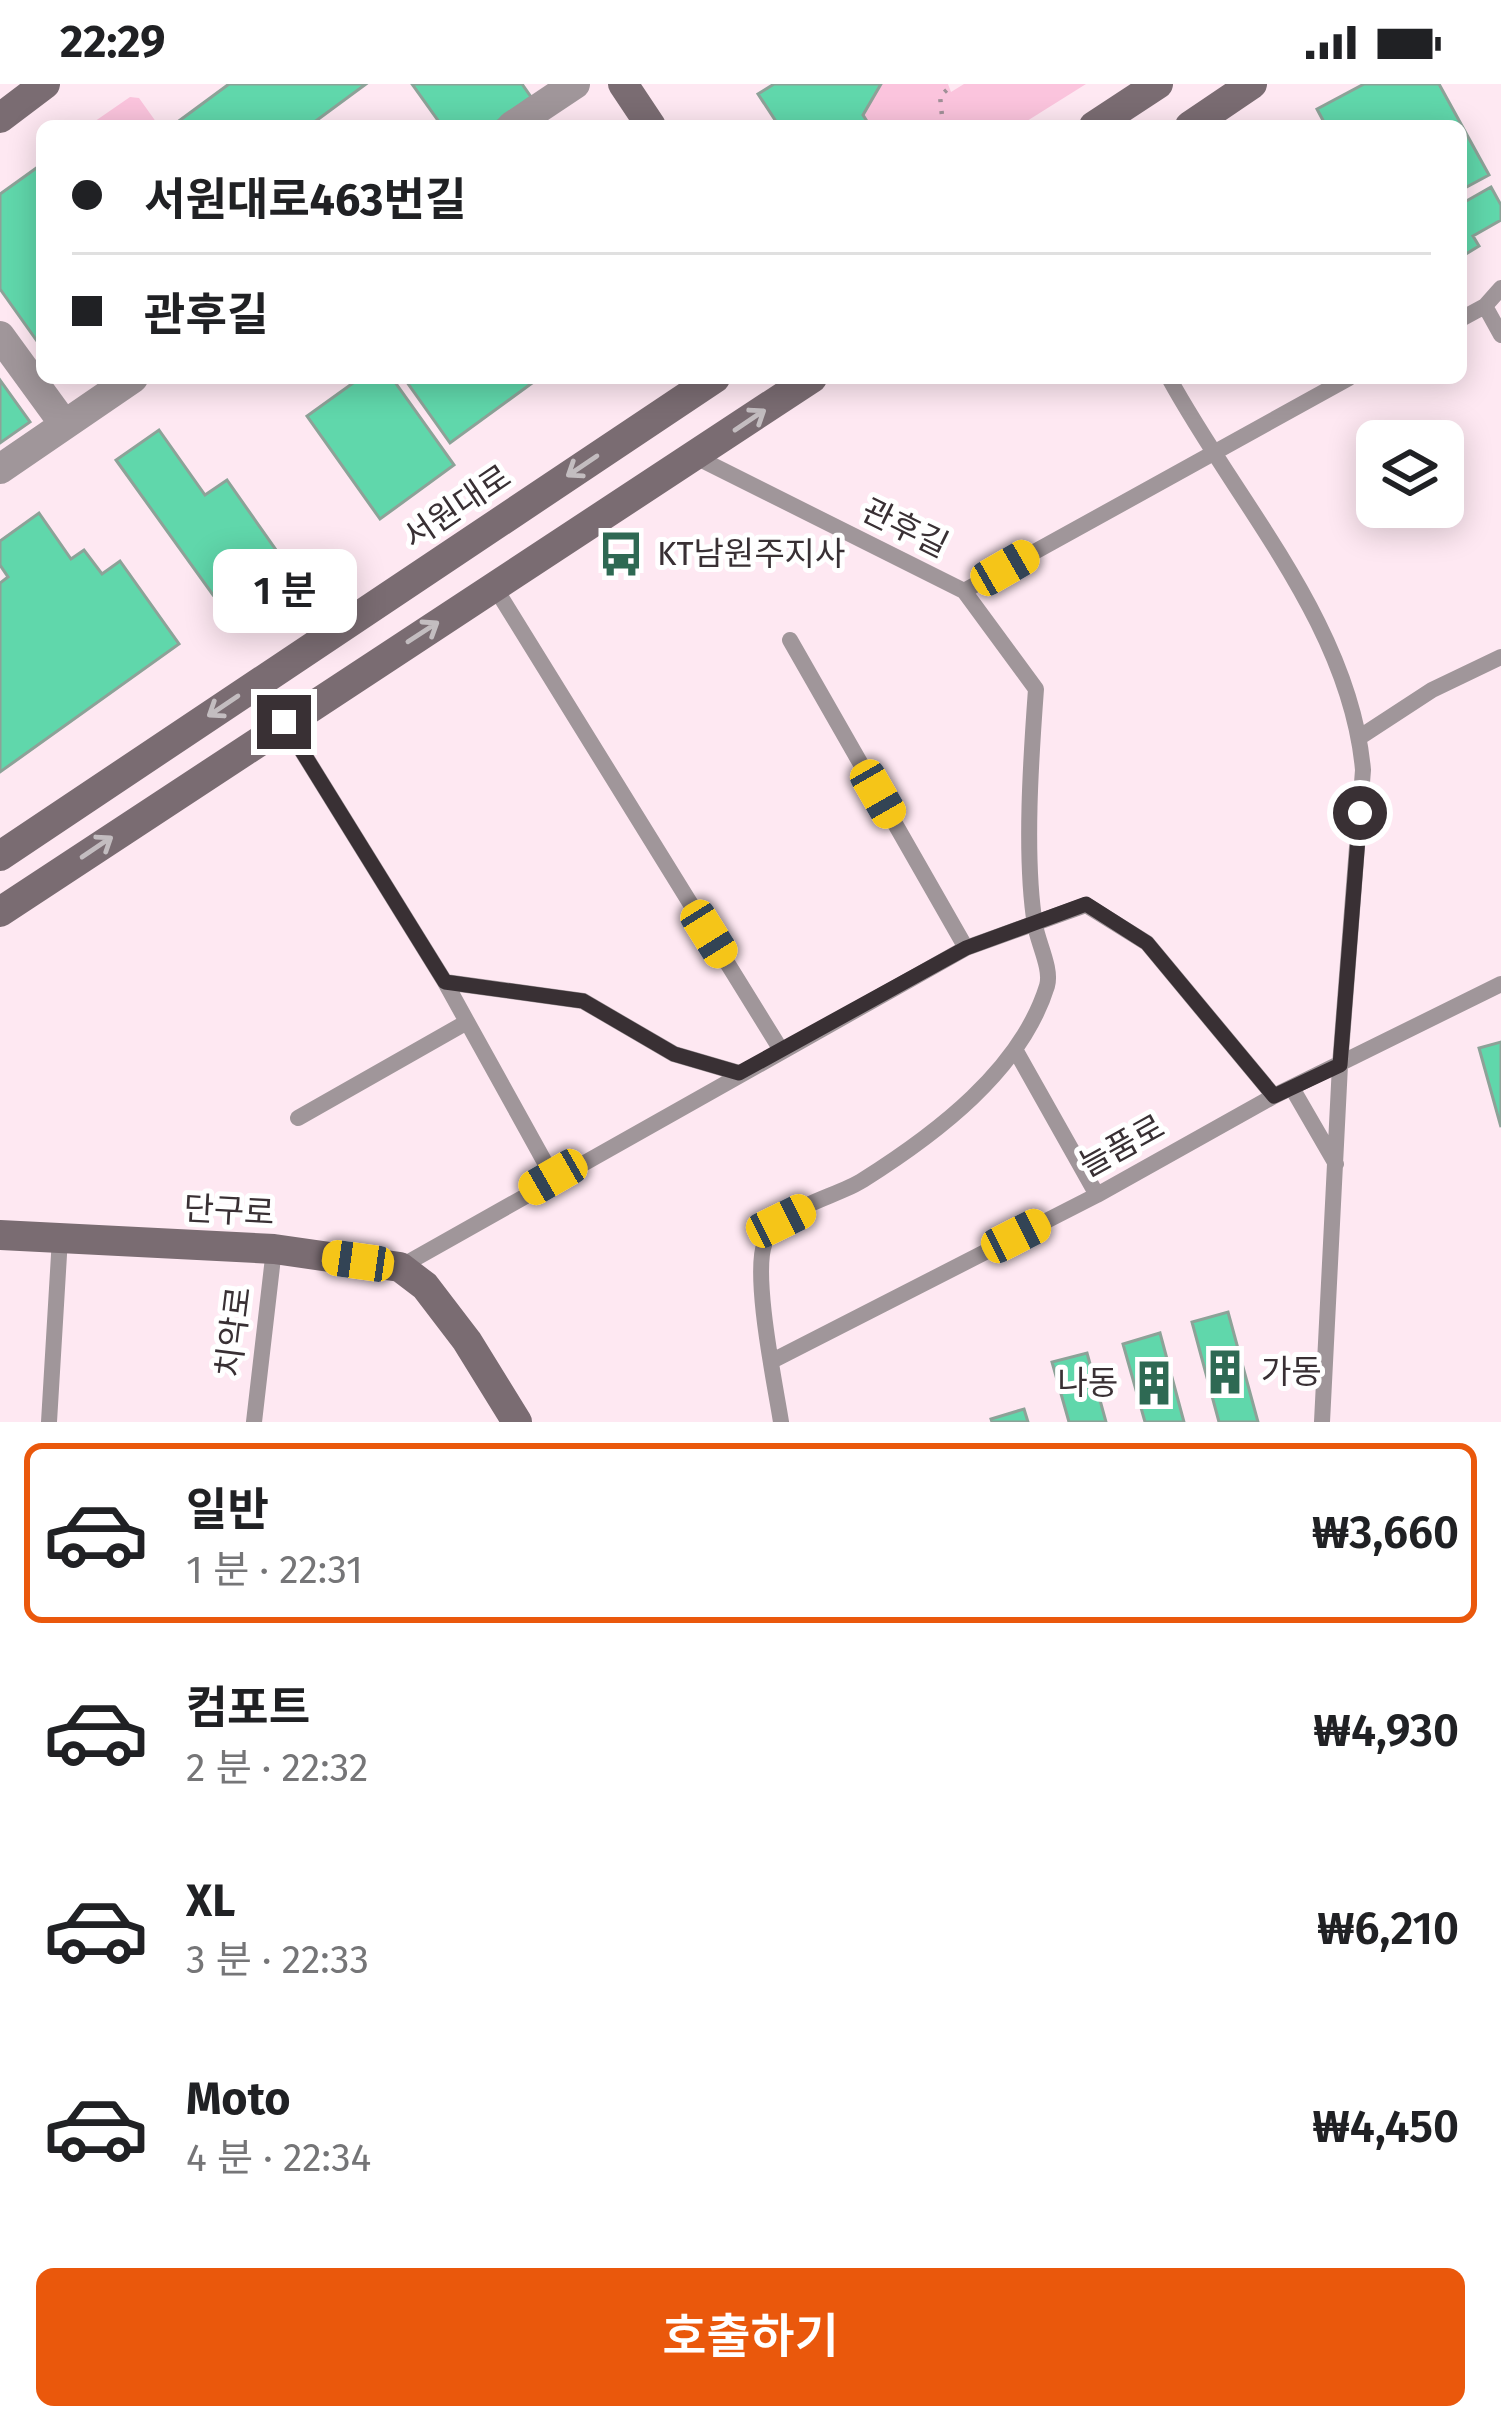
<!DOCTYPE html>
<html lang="ko">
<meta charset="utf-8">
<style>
body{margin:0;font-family:"Fira Sans","Noto Sans KR",sans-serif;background:#f6f6f6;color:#202124;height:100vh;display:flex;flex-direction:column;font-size:45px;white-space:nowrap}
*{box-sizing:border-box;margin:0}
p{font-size:39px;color:#757577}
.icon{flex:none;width:66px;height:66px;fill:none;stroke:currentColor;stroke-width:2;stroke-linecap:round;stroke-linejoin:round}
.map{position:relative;height:1338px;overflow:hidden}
.drawer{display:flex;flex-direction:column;background:#fff;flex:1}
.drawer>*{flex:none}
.hud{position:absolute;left:36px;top:36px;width:1431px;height:264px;border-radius:18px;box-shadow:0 6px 30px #0003;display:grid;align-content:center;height:264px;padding:0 36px;background:#fff}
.tools{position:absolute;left:1356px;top:336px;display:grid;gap:24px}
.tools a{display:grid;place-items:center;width:108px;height:108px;border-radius:18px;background:#fff;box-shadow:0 6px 30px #0003;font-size:60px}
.end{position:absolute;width:54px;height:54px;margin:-27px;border:15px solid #393034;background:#fff;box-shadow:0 0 0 6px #fff}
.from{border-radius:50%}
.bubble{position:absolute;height:84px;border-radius:18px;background:#fff;box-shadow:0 6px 30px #0003;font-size:39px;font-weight:600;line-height:84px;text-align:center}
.car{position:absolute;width:36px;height:72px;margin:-36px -18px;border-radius:15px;box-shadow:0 0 9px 3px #0007;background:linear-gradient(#f5c518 24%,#345 0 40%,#f5c518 0 76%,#345 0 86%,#f5c518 0)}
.hud b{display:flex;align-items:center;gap:42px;height:114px;font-size:45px}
.hud b+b{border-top:3px solid #e0e0e0}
.hud i{width:30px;height:30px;background:#202124}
ul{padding:21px 0 0;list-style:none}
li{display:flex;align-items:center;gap:36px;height:180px;margin:0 24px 18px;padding:0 12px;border:6px solid transparent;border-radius:18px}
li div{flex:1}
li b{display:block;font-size:45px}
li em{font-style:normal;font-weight:600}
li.selected{border-color:#ea580c}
li>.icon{width:108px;height:108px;stroke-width:1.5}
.button{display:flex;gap:24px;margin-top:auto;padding:24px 36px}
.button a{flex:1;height:138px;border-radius:18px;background:#ea580c;color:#fff;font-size:48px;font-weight:600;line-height:138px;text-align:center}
.status{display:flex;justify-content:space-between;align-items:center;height:84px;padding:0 60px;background:#fff;direction:ltr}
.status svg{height:33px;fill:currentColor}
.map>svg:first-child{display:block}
.green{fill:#fbc4dd}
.building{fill:#60d7ab;stroke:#8da298;stroke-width:3}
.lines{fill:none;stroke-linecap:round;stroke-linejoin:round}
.path{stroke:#a09097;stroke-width:4.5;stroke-dasharray:3 9;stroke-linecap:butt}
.lane{stroke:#a0969a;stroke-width:16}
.street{stroke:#a0969a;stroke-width:30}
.secondary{stroke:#7a6c72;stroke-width:30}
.oneway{stroke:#c3bdc0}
.route{stroke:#393034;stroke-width:15}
.labels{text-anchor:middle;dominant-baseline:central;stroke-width:10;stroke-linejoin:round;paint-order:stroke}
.street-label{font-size:33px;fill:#393034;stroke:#fff}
.poi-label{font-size:33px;fill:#393034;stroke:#fff;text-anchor:start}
</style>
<div class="status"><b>22:29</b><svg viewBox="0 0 49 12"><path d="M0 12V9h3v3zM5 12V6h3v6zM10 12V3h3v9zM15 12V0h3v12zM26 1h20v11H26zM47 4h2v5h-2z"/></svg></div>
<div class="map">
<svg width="1501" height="1338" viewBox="0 0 1501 1338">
<rect width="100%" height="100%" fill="#fee8f2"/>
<!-- green -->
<path class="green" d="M881,0H948L951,8L964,0H1086L1019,42H870L863,31Z
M130,13L139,14L159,42H88Z"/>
<!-- building -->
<path class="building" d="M229,0H366L309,42H172Z
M412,0H522L531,13L491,42H442Z
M774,0H881L863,31L870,42H779L758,10Z
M1364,0H1439L1489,91L1461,106V42H1326L1317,25Z
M42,80V264L0,205V110Z
M1491,103L1501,121V136L1473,152L1479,162L1461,173V120Z
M360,294H392L454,381L380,435L307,332Z
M404,294H539L450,359Z
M0,296L30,338L0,359Z
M159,346L205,411L227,396L276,466L213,511L116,376Z
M39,429L71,475L84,466L102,490L120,477L179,560L0,688V499L8,493L0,481V457Z
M1501,958V1043L1479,964Z
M1228,1228L1258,1338H1219L1192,1238Z
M1160,1249L1184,1338H1145L1123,1260Z
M1087,1269L1106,1338H1069L1052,1278Z
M1024,1325L1028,1338H992L991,1335Z"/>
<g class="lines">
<!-- path -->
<path class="path" d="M943,42L940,12L948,5"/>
<!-- lane -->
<path class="lane" d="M1485,222L1501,251
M1461,235L1485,222L1501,204
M1169,294C1237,419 1350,540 1363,686L1340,981L1322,1338
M694,372L964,507L1036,605C1031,673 1024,773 1035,841C1038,859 1052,885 1047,902C1021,986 936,1050 863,1096C835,1114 778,1123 765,1158C752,1190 775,1300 781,1338
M494,502L781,966
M964,507L1349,294
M790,556L966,864
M284,638L445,898L553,1093
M1360,653L1432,606L1501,573
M445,898L583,917L674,970L739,989
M1017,969L1097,1111
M1292,1004L1336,1080
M298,1034L467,938
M400,1183L966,864L1086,821L1147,859L1274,1012
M772,1277L1097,1111L1274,1012L1501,900
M49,1338L60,1154
M254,1338L274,1165"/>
<!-- street -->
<path class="street" d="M512,42L575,0
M0,252L64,340
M0,385L133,294"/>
<!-- secondary -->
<path class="secondary" d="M623,0L651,42
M0,34L45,0
M1094,42L1158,0
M1190,42L1252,0
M0,772L715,294
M0,828L812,294
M0,1151L274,1165L400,1183L425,1202L467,1257L517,1338"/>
</g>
<!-- one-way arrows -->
<defs><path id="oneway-shaft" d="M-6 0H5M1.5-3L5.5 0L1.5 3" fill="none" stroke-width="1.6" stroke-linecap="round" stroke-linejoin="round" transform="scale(3)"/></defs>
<g class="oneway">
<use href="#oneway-shaft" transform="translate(750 336) rotate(-34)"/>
<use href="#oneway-shaft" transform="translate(582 382) rotate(146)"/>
<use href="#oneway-shaft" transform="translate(423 548) rotate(-33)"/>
<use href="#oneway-shaft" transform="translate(223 622) rotate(146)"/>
<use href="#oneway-shaft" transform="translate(97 763) rotate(-34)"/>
</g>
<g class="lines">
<!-- route -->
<path class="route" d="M284,638L445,898L583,917L674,970L739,989L966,864L1086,820L1147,859L1274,1012L1340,981L1360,729"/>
</g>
<!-- icons -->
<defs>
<g id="bus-bare" transform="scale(3.6)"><path d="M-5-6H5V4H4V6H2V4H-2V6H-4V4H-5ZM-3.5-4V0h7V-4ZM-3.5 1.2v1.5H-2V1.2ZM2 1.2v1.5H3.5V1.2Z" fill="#2e6953" stroke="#fff" stroke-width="2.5" paint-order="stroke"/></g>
<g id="building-bare" transform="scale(3.6)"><path d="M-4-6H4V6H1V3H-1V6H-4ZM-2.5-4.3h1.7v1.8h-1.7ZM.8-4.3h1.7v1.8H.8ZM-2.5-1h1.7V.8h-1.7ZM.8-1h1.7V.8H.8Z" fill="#2e6953" stroke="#fff" stroke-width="2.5" paint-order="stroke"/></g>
</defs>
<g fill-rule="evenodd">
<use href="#bus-bare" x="621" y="470"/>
<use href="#building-bare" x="1225" y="1288"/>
<use href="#building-bare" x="1154" y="1299"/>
</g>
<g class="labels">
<!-- street labels -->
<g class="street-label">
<text transform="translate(457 423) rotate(-34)">서원대로</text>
<text transform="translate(905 444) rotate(26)">관후길</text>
<text transform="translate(1122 1062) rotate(-29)">늘품로</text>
<text transform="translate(229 1127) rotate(3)">단구로</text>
<text transform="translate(234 1248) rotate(-83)">치악로</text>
</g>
<!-- poi labels -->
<g class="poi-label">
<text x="657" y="470">KT남원주지사</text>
<text x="1261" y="1288">가동</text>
<text x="1118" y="1299" text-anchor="end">나동</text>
</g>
</g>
</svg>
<div class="tools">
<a><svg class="icon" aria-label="layers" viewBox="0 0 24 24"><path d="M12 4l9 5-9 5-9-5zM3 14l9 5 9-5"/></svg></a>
</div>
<i class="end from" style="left:1360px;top:729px"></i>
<i class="end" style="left:284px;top:638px"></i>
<div class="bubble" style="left:213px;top:465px;width:144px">1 분</div>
<i class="car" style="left:1005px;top:484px;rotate:60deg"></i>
<i class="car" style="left:878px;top:710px;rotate:150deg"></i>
<i class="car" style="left:709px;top:850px;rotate:148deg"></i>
<i class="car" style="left:553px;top:1093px;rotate:240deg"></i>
<i class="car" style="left:781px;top:1137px;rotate:64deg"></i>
<i class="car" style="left:1016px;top:1152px;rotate:63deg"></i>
<i class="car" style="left:358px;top:1177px;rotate:278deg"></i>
<div class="hud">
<b><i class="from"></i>서원대로463번길</b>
<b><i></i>관후길</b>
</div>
</div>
<section class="drawer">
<ul>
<li class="selected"><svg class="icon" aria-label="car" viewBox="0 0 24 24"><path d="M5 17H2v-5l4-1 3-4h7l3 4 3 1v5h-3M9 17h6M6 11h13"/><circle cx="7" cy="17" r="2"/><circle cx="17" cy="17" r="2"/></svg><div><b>일반</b><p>1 분 · 22:31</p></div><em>₩3,660</em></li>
<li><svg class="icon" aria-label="car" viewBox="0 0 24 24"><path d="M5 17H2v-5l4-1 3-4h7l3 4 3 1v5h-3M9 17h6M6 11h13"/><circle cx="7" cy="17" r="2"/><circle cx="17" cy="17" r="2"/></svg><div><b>컴포트</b><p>2 분 · 22:32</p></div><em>₩4,930</em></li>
<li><svg class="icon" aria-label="car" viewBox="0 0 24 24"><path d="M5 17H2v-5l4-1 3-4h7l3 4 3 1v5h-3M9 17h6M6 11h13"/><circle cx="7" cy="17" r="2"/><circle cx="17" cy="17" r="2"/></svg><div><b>XL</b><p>3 분 · 22:33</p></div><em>₩6,210</em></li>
<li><svg class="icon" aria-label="car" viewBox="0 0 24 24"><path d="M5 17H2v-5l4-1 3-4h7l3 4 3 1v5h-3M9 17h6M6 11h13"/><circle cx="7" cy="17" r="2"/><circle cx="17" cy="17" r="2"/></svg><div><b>Moto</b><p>4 분 · 22:34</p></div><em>₩4,450</em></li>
</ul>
<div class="button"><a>호출하기</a></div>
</section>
